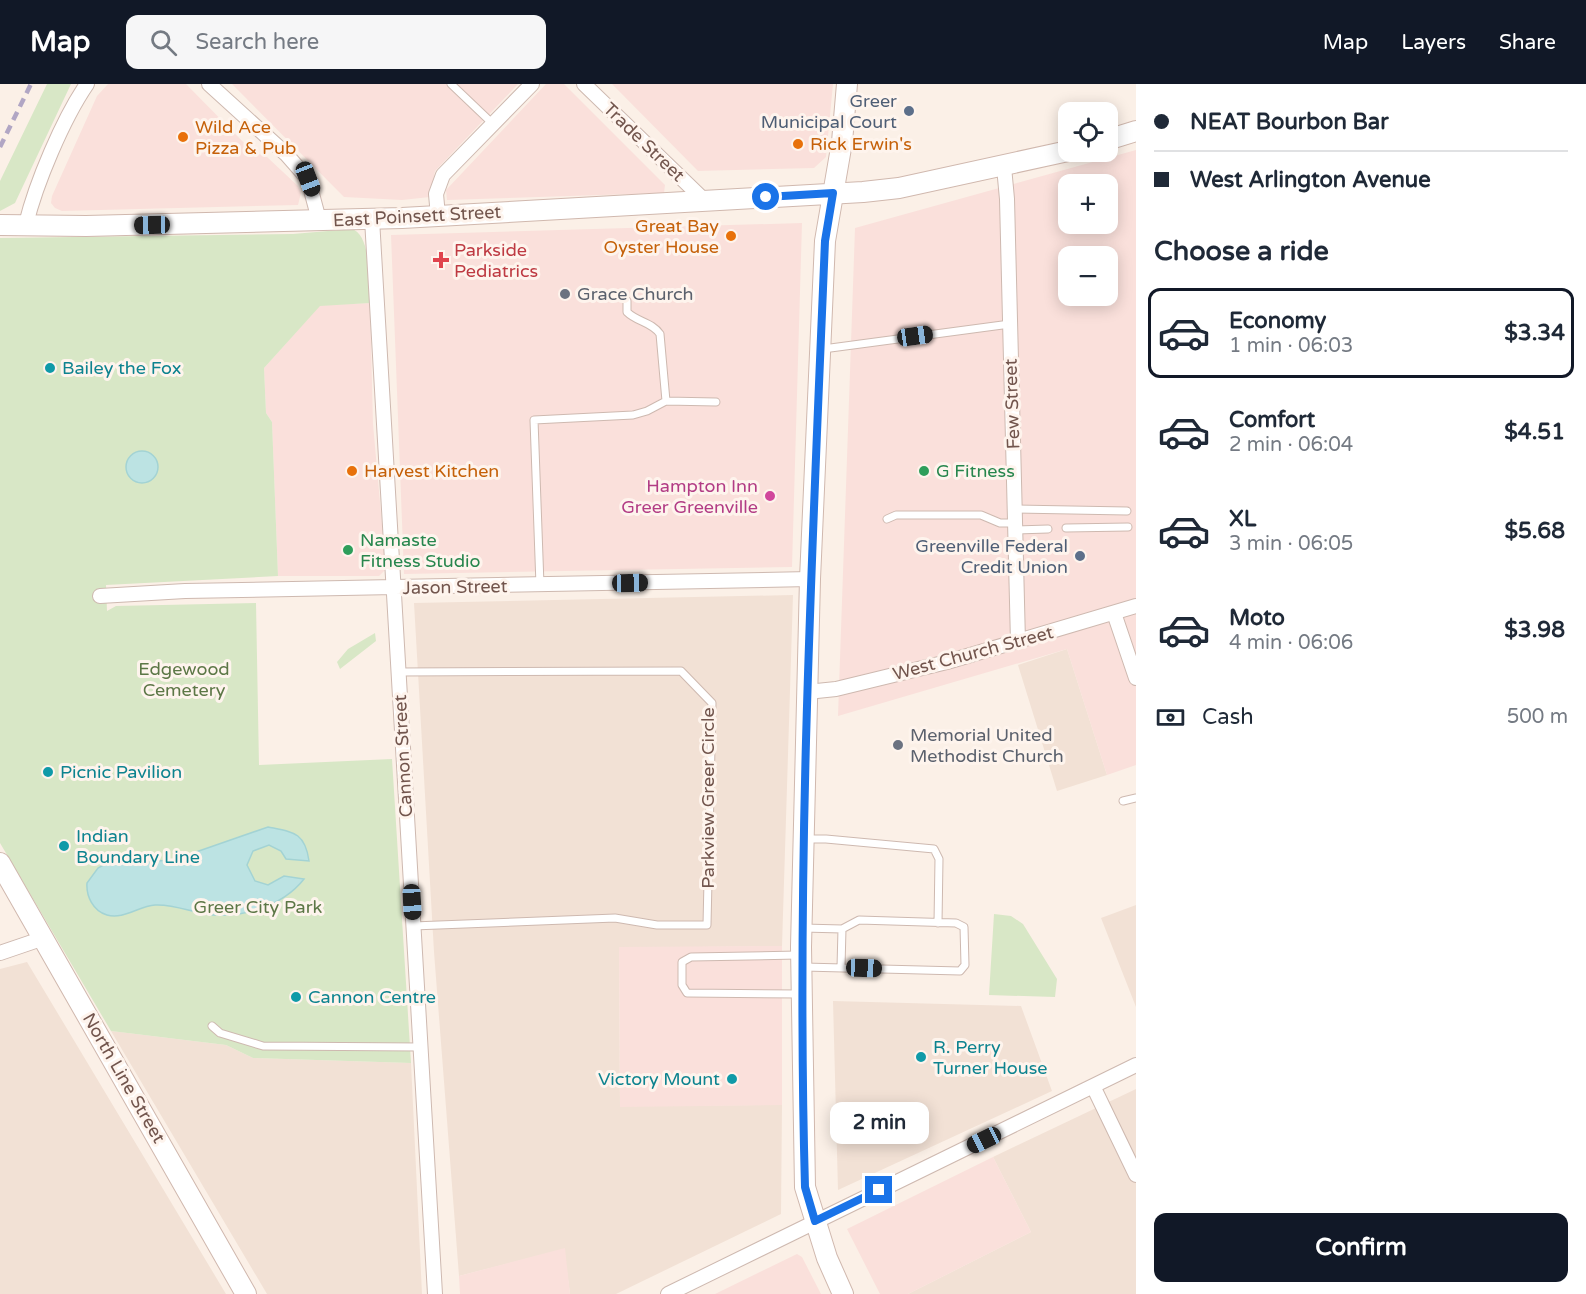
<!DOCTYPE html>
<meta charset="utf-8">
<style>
body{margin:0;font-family:"Varela Round",sans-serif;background:#f6f6f7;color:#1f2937;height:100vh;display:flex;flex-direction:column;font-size:22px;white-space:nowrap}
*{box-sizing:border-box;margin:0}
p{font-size:20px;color:#747a83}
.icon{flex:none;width:33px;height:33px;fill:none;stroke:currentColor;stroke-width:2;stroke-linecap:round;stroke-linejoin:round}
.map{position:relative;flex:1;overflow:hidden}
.side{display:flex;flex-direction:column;background:#fff;width:450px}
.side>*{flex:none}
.top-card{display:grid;align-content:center;height:132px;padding:0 18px;background:#fff}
.fabs{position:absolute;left:1058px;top:18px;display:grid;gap:12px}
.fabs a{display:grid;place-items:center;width:60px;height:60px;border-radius:12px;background:#fff;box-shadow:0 3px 15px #0003;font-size:30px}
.end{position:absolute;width:27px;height:27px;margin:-14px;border:8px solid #1a73e8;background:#fff;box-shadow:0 0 0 3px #fff}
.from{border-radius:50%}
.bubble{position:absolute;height:42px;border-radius:12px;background:#fff;box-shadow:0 3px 15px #0003;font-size:20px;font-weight:800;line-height:42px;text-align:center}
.car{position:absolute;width:18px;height:36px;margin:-18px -9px;border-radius:8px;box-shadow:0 0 4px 2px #0007;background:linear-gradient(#222 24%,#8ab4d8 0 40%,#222 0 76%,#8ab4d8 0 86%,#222 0)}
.top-card b{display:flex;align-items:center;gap:21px;height:57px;font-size:22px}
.top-card b+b{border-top:2px solid #e0e1e3}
.top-card i{width:15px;height:15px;background:#1f2937}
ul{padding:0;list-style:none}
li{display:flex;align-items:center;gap:18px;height:90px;margin:0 12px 9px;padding:0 6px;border:3px solid transparent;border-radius:12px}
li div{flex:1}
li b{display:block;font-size:22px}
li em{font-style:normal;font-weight:800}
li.selected{border-color:#111827}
li>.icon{width:54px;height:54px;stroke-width:1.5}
h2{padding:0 18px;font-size:27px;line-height:72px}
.pay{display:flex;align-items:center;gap:15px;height:66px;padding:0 18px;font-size:22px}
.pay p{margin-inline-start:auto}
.button{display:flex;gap:12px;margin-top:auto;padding:12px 18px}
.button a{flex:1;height:69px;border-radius:12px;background:#111827;color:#fff;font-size:24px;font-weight:800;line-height:69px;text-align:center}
header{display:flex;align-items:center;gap:36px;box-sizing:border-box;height:84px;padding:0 30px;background:#111827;color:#fff}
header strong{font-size:28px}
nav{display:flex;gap:33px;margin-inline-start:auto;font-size:21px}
.search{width:420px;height:54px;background:#f6f6f7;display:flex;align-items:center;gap:15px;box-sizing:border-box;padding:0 21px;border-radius:12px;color:#747a83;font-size:22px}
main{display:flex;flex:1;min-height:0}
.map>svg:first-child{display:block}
.residential{fill:#f2e1d5}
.commercial{fill:#fae0db;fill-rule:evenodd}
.green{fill:#d8e7c6}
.water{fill:#bce3e3;stroke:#a3d3d4;stroke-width:1.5}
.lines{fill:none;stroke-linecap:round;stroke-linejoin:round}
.service-casing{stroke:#ceb9b0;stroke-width:9}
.minor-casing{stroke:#ceb9b0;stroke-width:16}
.secondary-casing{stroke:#d0b8ae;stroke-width:22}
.service{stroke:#fff;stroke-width:7}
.minor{stroke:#fff;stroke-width:14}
.secondary{stroke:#fff;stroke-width:20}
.rail{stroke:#b1a6c4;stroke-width:4.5;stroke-dasharray:9 6;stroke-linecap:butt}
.route{stroke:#1a73e8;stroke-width:8}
.service-dot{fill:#5c6f8a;stroke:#fef4ed;stroke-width:2}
.food-dot{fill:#e8710a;stroke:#fef4ed;stroke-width:2}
.health-dot{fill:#e0444e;stroke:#fef4ed;stroke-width:2}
.worship-dot{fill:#6b7280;stroke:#fef4ed;stroke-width:2}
.culture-dot{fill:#0f9aa8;stroke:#fef4ed;stroke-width:2}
.leisure-dot{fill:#2e9e5b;stroke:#fef4ed;stroke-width:2}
.hotel-dot{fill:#d1479c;stroke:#fef4ed;stroke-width:2}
.labels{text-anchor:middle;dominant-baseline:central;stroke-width:6;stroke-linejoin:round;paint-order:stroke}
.service-label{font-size:18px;fill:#4e5e75;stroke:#fef4ed;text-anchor:end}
.food-label{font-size:18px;fill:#c56008;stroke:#fef4ed;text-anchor:start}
.street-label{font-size:18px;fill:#72554d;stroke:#fef4ed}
.health-label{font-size:18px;fill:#be3a42;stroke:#fef4ed;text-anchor:start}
.worship-label{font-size:18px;fill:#5b616d;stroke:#fef4ed;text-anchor:start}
.culture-label{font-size:18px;fill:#0d838f;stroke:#fef4ed;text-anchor:start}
.leisure-label{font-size:18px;fill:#27864d;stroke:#fef4ed;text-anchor:start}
.hotel-label{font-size:18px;fill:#b23c85;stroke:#fef4ed;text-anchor:end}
.park-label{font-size:18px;fill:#5c7746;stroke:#fef4ed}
</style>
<header>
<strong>Map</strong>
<div class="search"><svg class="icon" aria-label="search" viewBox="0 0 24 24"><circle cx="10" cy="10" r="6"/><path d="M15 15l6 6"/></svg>Search here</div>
<nav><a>Map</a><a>Layers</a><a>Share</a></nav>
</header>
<main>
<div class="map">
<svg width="1136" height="1210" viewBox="0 0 1136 1210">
<rect width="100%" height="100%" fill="#fbf0e7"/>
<!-- residential -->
<path class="residential" d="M793,511L782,862L619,864L620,1022L782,1021L781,1130L616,1210H570L564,1165L459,1192L434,868L414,519Z
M1067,565L1107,691L1057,707L1018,581Z
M1136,821V923L1101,834Z
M27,878L226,1210H0V885Z
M833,917L1021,922L1052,1007L838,1106Z
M111,947L226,961L253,974L411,979L422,1210H267Z
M1136,1005V1210H908L1031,1148L993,1073Z"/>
<!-- commercial -->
<path class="commercial" d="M108,0H186L253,68L267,73L298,102L301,109L298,121L62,127L55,124L51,119L52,112L97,12Z
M232,0H518L435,87L430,113L402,116L344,113Z
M546,0H564L665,101L664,109L447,116L446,106Z
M612,0H833L826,73L814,84L698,87Z
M1136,66V681L1107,691L1067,565L838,632L855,144ZM1068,100H1107V140H1068ZM1068,172H1107V212H1068Z
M802,139L792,483L404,490L391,151Z
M370,219L373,340L386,485L379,492H278L272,338L266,329L264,284L320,221Z
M782,862V1021L620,1023L619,863Z
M993,1073L1031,1148L908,1210H880L847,1145Z
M565,1164L570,1210H460L459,1192Z
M797,1170L802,1173L821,1210H715Z"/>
<!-- green -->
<path class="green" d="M47,0H71L15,119L0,127V97Z
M351,145C372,149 369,201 370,219L320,222L264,284L266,329L272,338L278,492L106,501L107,527L116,522L256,519L259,681L392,675L411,979L253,974L226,961L111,947L0,759V154L293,150Z
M375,549L376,557L340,585L337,578L348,565Z
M994,830L1011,832L1023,840L1057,895L1055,913L989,911Z"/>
<!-- water -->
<path class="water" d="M126 383a16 16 0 1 1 32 0a16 16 0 1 1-32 0Z
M268,743C293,748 305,748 309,777L286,775L281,767L269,761L253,767L247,781L255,797L268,801L284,792L304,795C282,823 240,835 205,830C188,827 173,820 155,821C139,822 123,836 107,831C93,827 86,812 87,799L98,784L105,780L173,776Z"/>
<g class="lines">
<!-- service casing -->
<g class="service-casing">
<path id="service" d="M451,0L493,40
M627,217V228C637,238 652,238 660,250L666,317
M823,265L1010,240
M1015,425L1127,427
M887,435L896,431H981L1000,439H1016
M1066,444L1128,443
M1016,446L1048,445
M540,501L534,336L633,331L647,327L666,317L716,318
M399,588L681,587L712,619L707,841H657L615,834L413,842
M1123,717L1136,714
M805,755H826L934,765L939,775L938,839
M803,844L842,845L859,836L956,839L964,843L965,881L960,887L804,883
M798,871L691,873L682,878V901L687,909L799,910
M841,883L842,845
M212,942L220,949L263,962L420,963"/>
</g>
<!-- minor casing -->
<g class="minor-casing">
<path id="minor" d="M209,0L286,70L308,95L319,136
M584,0L705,117
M1004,83L1007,115L1018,558
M438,132L436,110L443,91L532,0
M372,135L435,1210
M26,140C36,99 63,35 87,0
M100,512L185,507L810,495
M1114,529L1136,594
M807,608L836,605L947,578L1136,522
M0,869L44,854
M1093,1002L1136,1091
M668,1210L1136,981"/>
</g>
<!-- secondary casing -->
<g class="secondary-casing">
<path id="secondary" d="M1107,56L1136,47
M0,141L86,142L402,134L863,108L899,104L1068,67
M0,779L246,1210
M843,1210L827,1174L805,1103L801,863L810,495L825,157L842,58L847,0"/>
</g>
<!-- service -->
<use href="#service" class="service"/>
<!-- minor -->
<use href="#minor" class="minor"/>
<!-- secondary -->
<use href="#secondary" class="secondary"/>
<!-- rail -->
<path class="rail" d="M0,63L31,0"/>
</g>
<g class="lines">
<!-- route -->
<path class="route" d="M766,113L833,109L825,157C812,472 796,787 805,1103L815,1137L879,1106"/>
</g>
<!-- markers -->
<g class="service-dot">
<circle cx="909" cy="27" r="6"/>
<circle cx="1080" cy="472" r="6"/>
</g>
<g class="food-dot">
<circle cx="183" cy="53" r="6"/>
<circle cx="798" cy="60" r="6"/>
<circle cx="731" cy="152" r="6"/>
<circle cx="352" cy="387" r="6"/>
</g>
<path class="health-dot" d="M438 167h6v6h6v6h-6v6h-6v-6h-6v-6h6z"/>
<g class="worship-dot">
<circle cx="565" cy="210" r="6"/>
<circle cx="898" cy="661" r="6"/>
</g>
<g class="culture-dot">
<circle cx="50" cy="284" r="6"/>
<circle cx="48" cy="688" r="6"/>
<circle cx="64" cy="762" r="6"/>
<circle cx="296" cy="913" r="6"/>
<circle cx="921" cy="973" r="6"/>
<circle cx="732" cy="995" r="6"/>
</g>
<g class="leisure-dot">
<circle cx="924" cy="387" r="6"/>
<circle cx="348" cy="466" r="6"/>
</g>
<circle class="hotel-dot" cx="770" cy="412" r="6"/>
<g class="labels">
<!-- service labels -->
<g class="service-label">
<text x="897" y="17">Greer<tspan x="897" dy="21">Municipal Court</tspan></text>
<text x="1068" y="462">Greenville Federal<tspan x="1068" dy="21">Credit Union</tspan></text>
</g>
<!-- food labels -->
<g class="food-label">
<text x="195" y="43">Wild Ace<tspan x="195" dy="21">Pizza &amp; Pub</tspan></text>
<text x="810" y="60">Rick Erwin's</text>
<text x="719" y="142" text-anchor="end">Great Bay<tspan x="719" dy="21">Oyster House</tspan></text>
<text x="364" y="387">Harvest Kitchen</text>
</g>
<!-- street labels -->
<g class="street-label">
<text transform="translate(644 58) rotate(44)">Trade Street</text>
<text transform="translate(417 132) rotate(-3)">East Poinsett Street</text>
<text transform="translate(1012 320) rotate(-92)">Few Street</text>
<text transform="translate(455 503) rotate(-1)">Jason Street</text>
<text transform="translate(973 569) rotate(-15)">West Church Street</text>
<text transform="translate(403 672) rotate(-93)">Cannon Street</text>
<text transform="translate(708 714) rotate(-90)">Parkview Greer Circle</text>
<text transform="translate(124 994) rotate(60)">North Line Street</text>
</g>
<!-- health labels -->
<g class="health-label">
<text x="454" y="166">Parkside<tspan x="454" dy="21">Pediatrics</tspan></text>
</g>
<!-- worship labels -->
<g class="worship-label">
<text x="577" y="210">Grace Church</text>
<text x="910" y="651">Memorial United<tspan x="910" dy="21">Methodist Church</tspan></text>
</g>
<!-- culture labels -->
<g class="culture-label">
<text x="62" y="284">Bailey the Fox</text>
<text x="60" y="688">Picnic Pavilion</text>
<text x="76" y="752">Indian<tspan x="76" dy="21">Boundary Line</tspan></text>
<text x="308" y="913">Cannon Centre</text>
<text x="933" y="963">R. Perry<tspan x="933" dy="21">Turner House</tspan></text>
<text x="720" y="995" text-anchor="end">Victory Mount</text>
</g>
<!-- leisure labels -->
<g class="leisure-label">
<text x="936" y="387">G Fitness</text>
<text x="360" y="456">Namaste<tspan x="360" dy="21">Fitness Studio</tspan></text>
</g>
<!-- hotel labels -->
<g class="hotel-label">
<text x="758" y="402">Hampton Inn<tspan x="758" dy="21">Greer Greenville</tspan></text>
</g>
<!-- park labels -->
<g class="park-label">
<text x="184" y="585">Edgewood<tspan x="184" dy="21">Cemetery</tspan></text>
<text x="258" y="823">Greer City Park</text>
</g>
</g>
</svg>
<div class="fabs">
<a><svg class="icon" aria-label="locate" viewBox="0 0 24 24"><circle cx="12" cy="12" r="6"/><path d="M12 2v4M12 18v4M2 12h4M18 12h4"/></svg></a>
<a>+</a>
<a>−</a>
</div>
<i class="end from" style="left:766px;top:113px"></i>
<i class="end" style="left:879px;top:1106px"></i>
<div class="bubble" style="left:830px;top:1018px;width:99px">2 min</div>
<i class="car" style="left:308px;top:95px;rotate:159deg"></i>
<i class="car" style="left:152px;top:141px;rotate:269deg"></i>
<i class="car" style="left:915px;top:252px;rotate:82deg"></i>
<i class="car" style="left:630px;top:499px;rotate:89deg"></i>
<i class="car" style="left:412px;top:818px;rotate:177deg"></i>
<i class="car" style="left:864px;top:884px;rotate:92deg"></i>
<i class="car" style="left:984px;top:1056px;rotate:244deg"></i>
</div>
<section class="side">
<div class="top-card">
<b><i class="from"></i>NEAT Bourbon Bar</b>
<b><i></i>West Arlington Avenue</b>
</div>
<h2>Choose a ride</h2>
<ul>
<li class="selected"><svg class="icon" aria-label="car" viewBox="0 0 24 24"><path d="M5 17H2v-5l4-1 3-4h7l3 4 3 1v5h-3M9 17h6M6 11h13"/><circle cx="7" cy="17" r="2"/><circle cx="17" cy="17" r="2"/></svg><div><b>Economy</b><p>1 min · 06:03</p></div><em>$3.34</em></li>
<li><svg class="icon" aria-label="car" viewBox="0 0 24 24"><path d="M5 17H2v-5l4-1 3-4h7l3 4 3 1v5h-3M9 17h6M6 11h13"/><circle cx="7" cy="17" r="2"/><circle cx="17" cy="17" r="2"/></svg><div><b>Comfort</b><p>2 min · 06:04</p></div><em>$4.51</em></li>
<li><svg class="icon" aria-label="car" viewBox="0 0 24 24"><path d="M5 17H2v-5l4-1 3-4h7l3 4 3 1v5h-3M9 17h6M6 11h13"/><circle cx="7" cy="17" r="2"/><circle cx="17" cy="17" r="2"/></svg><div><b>XL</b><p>3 min · 06:05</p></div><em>$5.68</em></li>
<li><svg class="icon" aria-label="car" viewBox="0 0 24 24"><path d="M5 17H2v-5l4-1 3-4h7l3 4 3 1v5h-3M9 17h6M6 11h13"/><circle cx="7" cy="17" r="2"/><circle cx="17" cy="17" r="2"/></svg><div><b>Moto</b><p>4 min · 06:06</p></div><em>$3.98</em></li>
</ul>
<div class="pay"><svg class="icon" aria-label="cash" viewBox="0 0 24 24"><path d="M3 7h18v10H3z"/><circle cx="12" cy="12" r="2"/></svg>Cash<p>500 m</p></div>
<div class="button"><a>Confirm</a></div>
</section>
</main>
